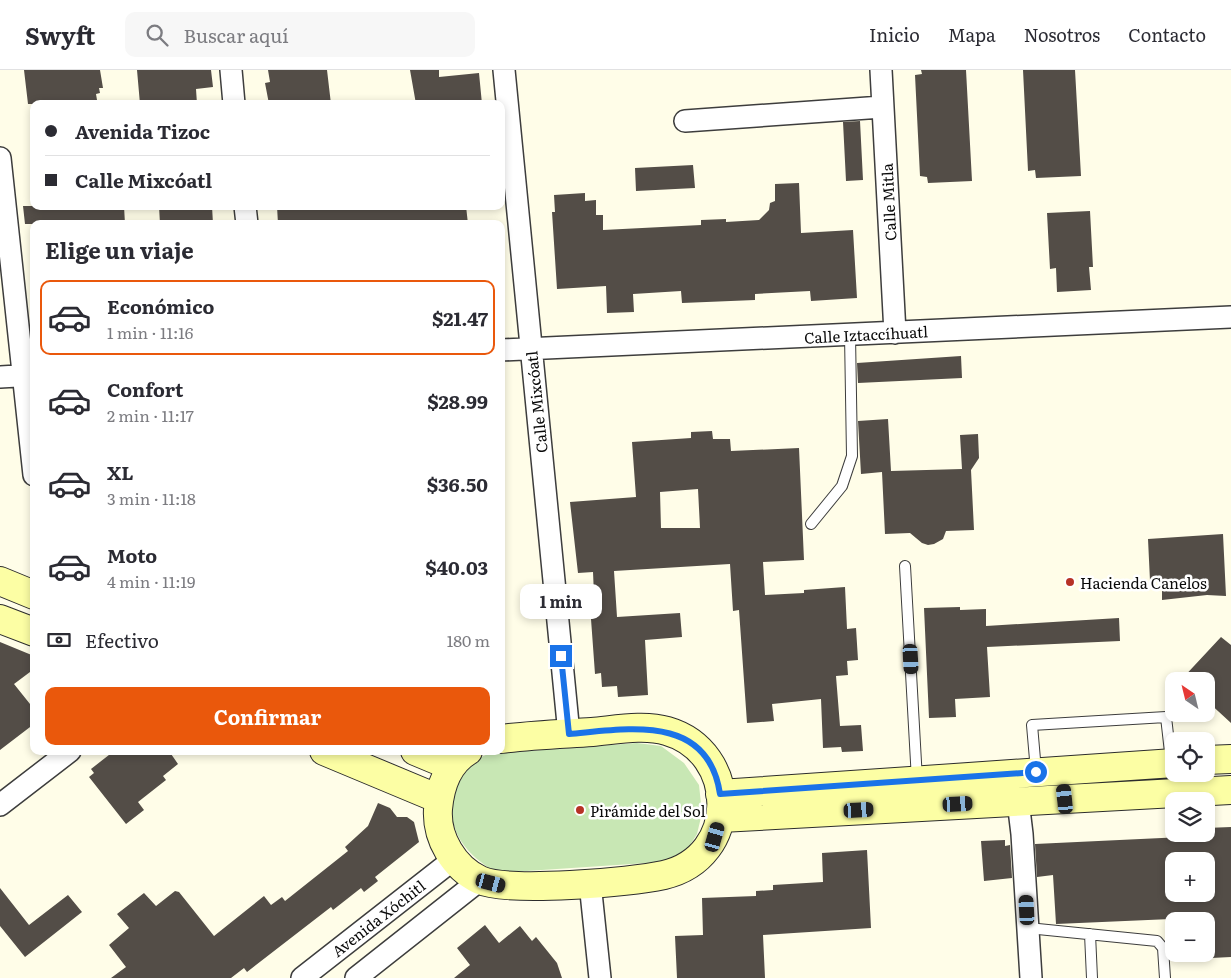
<!DOCTYPE html>
<html lang="es">
<meta charset="utf-8">
<style>
body{margin:0;font-family:Literata,serif;background:#f7f7f7;color:#2b2b33;height:100vh;display:flex;flex-direction:column;font-size:19px;white-space:nowrap}
*{box-sizing:border-box;margin:0}
p{font-size:16px;color:#7c7c81}
.icon{flex:none;width:28px;height:28px;fill:none;stroke:currentColor;stroke-width:2;stroke-linecap:round;stroke-linejoin:round}
.map{position:relative;flex:1;overflow:hidden}
.sheet{position:absolute;left:30px;top:150px;width:475px;height:535px;display:flex;flex-direction:column;background:#fff;border-radius:10px;box-shadow:0 2px 8px #0003}
.sheet>*{flex:none}
.hud{position:absolute;left:30px;top:30px;width:475px;height:110px;border-radius:10px;box-shadow:0 2px 8px #0003;display:grid;align-content:center;height:110px;padding:0 15px;background:#fff}
.needle{width:32px;rotate:325deg}
.buttons{position:absolute;left:1165px;top:602px;display:grid;gap:10px}
.buttons a{display:grid;place-items:center;width:50px;height:50px;border-radius:10px;background:#fff;box-shadow:0 2px 8px #0003;font-size:25px}
.end{position:absolute;width:22px;height:22px;margin:-11px;border:6px solid #1a73e8;background:#fff;box-shadow:0 0 0 2px #fff}
.from{border-radius:50%}
.bubble{position:absolute;height:35px;border-radius:10px;background:#fff;box-shadow:0 2px 8px #0003;font-size:16px;font-weight:700;line-height:35px;text-align:center}
.car{position:absolute;width:15px;height:30px;margin:-15px -8px;border-radius:6px;box-shadow:0 0 4px 1px #0007;background:linear-gradient(#222 24%,#8ab4d8 0 40%,#222 0 76%,#8ab4d8 0 86%,#222 0)}
.hud b{display:flex;align-items:center;gap:18px;height:48px;font-size:19px}
.hud b+b{border-top:1px solid #e1e1e2}
.hud i{width:12px;height:12px;background:#2b2b33}
ul{padding:0;list-style:none}
li{display:flex;align-items:center;gap:15px;height:75px;margin:0 10px 8px;padding:0 5px;border:2px solid transparent;border-radius:10px}
li div{flex:1}
li b{display:block;font-size:19px}
li em{font-style:normal;font-weight:700}
li.on{border-color:#ea580c}
li>.icon{width:45px;height:45px;stroke-width:1.5}
h2{padding:0 15px;font-size:22px;line-height:60px}
.pay{display:flex;align-items:center;gap:12px;height:55px;padding:0 15px;font-size:19px}
.pay p{margin-inline-start:auto}
.primary-button{display:flex;gap:10px;margin-top:auto;padding:10px 15px}
.primary-button a{flex:1;height:58px;border-radius:10px;background:#ea580c;color:#fff;font-size:20px;font-weight:700;line-height:58px;text-align:center}
header{display:flex;align-items:center;gap:30px;box-sizing:border-box;height:70px;padding:0 25px;background:#fff;border-bottom:1px solid #e1e1e2}
header strong{font-size:24px}
nav{display:flex;gap:28px;margin-inline-start:auto;font-size:18px}
.search{width:350px;height:45px;background:#f7f7f7;display:flex;align-items:center;gap:12px;box-sizing:border-box;padding:0 18px;border-radius:10px;color:#7c7c81;font-size:19px}
.map>svg:first-child{display:block}
.green{fill:#c8e7b4}
.building{fill:#534d47;fill-rule:evenodd}
.lines{fill:none;stroke-linecap:round;stroke-linejoin:round}
.service-casing{stroke:#3d3d3d;stroke-width:12}
.minor-casing{stroke:#3d3d3d;stroke-width:24}
.secondary-casing{stroke:#2c2c2c;stroke-width:30}
.service{stroke:#fff;stroke-width:10}
.minor{stroke:#fff;stroke-width:21}
.secondary{stroke:#fcfea4;stroke-width:28}
.route{stroke:#1a73e8;stroke-width:6}
.poi-dot{fill:#b73226;stroke:#fff;stroke-width:2}
.labels{text-anchor:middle;dominant-baseline:central;stroke-width:5;stroke-linejoin:round;paint-order:stroke}
.street-label{font-size:15px;fill:#0a0a0a;stroke:#fff}
.poi-label{font-size:15px;fill:#0a0a0a;stroke:#fff;text-anchor:start}
</style>
<header>
<strong>Swyft</strong>
<div class="search"><svg class="icon" aria-label="search" viewBox="0 0 24 24"><circle cx="10" cy="10" r="6"/><path d="M15 15l6 6"/></svg>Buscar aquí</div>
<nav><a>Inicio</a><a>Mapa</a><a>Nosotros</a><a>Contacto</a></nav>
</header>
<div class="map">
<svg width="1231" height="908" viewBox="0 0 1231 908">
<rect width="100%" height="100%" fill="#fffde8"/>
<!-- green -->
<path class="green" d="M637,673L661,676L684,693L699,715L702,743L697,764L687,780L662,792L496,803C483,794 470,785 461,771C449,753 446,719 462,701C468,693 479,688 488,684Z"/>
<!-- building -->
<path class="building" d="M24,0H100L103,18H99L100,23L96,24L97,30L83,32V34H28Z
M137,0H211L213,17L196,19L197,34H140Z
M268,0H327L331,34H269L265,13L270,12Z
M410,0H439V7L479,3L482,34H416Z
M921,0H966L972,111L928,113L927,107L920,106L915,5L922,4Z
M1023,0H1075L1081,106L1036,108L1035,100L1028,101Z
M860,51L863,110L846,111L843,52Z
M693,95L695,118L636,121L635,98Z
M799,113L801,163L853,160L857,228L811,231L810,221L755,224V230L682,233L681,221L633,224L634,242L607,243L606,216L557,219L552,142H555L554,125L585,123V131L596,130V145H603V160L701,155V150L726,149V152L759,150L769,140L770,133L775,131V114Z
M23,136H124L125,154H25Z
M159,136H212L213,154H160Z
M277,136H466L468,154H278Z
M1090,141L1093,197H1089L1091,220L1057,222L1056,198L1050,199L1047,143Z
M961,286L962,308L858,313L857,293Z
M888,349L891,401L962,399L960,365L978,364L979,388L971,400L974,460L946,461L943,469L934,474L928,475L922,473L910,463L885,464L882,402L861,404L858,351Z
M712,361L713,369H730L731,381L799,378L804,490L763,492L765,525L804,523V520L845,517L847,559L856,558L858,590L847,591L848,605L836,606L840,656L861,655L863,681L842,682L841,677L823,678L821,629L772,634L774,651L747,653L739,540L733,541L730,494L614,501L617,547L680,543L682,567L645,570L648,625L618,627L617,616L602,617L601,603L595,604L591,549L595,548L593,502L578,503L570,432L636,427L632,372L691,368V362ZM698,419L700,458H661L660,422Z
M1223,464L1226,526L1207,525L1162,530V511H1150L1148,469Z
M960,537V540L986,539V556L1119,548L1120,571L987,577L990,627L955,629L956,647L929,648L924,538Z
M1221,567L1231,575V653L1206,630V611H1180Z
M0,572L34,586V599L14,614L34,639V654L0,680Z
M114,681H169L178,694L163,706L166,710L138,732L144,740L126,754L89,707L94,703L91,699Z
M378,733L390,738L397,747H407L414,752L419,772L375,807L378,811L364,822L361,818L333,840L331,837L247,902L244,898L231,908H111L126,897L109,875L129,858L117,844L144,823L156,836L175,821L179,822L214,866L264,826L271,835L282,827L285,831L348,781L345,777L368,756Z
M1231,757V887L1191,889V884H1206V851H1174L1173,882L1171,849L1056,854L1053,805L1037,807L1035,774L1204,766L1206,758ZM1174,791H1206V824H1174Z
M1005,770V776L1010,775L1012,808L984,811L981,771Z
M867,780L871,858L763,865L765,908H677L675,866L703,865L702,828L756,826V821L773,820V815L823,812L822,783Z
M0,818L29,855L68,825L82,842L25,887L0,856Z
M485,855L499,873L520,856L532,871L536,867L557,893L562,908H454L470,895L457,878Z"/>
<g class="lines">
<!-- service casing -->
<g class="service-casing">
<path id="service" d="M811,454L842,416L852,386L850,265
M905,496L917,710
M1036,701L1032,655L1166,647L1171,691
M1028,858L1157,871L1163,878L1165,908
M1090,864L1092,908"/>
</g>
<!-- minor casing -->
<g class="minor-casing">
<path id="minor" d="M231,0L234,34
M504,0L569,664
M881,0L895,263
M685,51L882,37
M0,88L34,405
M245,136L247,154
M501,280L1231,247
M0,307L34,305
M1018,731L1022,764L1031,908
M0,735L70,681
M590,813L600,908
M302,908L454,789
M356,908L480,810"/>
</g>
<!-- secondary casing -->
<g class="secondary-casing">
<path id="secondary" d="M0,511L34,525
M0,549L34,562
M324,681L439,729
M415,681L451,696
M468,681C448,693 440,717 438,739C436,768 454,798 480,810C509,823 631,812 664,805C741,787 739,682 667,661C644,654 615,660 592,662C562,664 531,665 501,669
M1206,690L1231,689
M720,724L1174,693
M721,748L1231,720"/>
</g>
<!-- service -->
<use href="#service" class="service"/>
<!-- minor -->
<use href="#minor" class="minor"/>
<!-- secondary -->
<use href="#secondary" class="secondary"/>
</g>
<g class="lines">
<!-- route -->
<path class="route" d="M561,586L569,664C628,659 708,643 720,724L1036,702"/>
</g>
<!-- markers -->
<g class="poi-dot">
<circle cx="1070" cy="512" r="5"/>
<circle cx="580" cy="740" r="5"/>
</g>
<g class="labels">
<!-- street labels -->
<g class="street-label">
<text transform="translate(888 132) rotate(-93)">Calle Mitla</text>
<text transform="translate(866 264) rotate(-3)">Calle Iztaccíhuatl</text>
<text transform="translate(536 332) rotate(-96)">Calle Mixcóatl</text>
<text transform="translate(378 848) rotate(-38)">Avenida Xóchitl</text>
</g>
<!-- poi labels -->
<g class="poi-label">
<text x="1080" y="512">Hacienda Canelos</text>
<text x="590" y="740">Pirámide del Sol</text>
</g>
</g>
</svg>
<div class="buttons">
<a><svg class="needle" viewBox="-14 -14 28 28"><path d="M0-13l5 13h-10z" fill="#e53935"/><path d="M0 13l5-13h-10z" fill="#7c7c81"/></svg></a>
<a><svg class="icon" aria-label="locate" viewBox="0 0 24 24"><circle cx="12" cy="12" r="6"/><path d="M12 2v4M12 18v4M2 12h4M18 12h4"/></svg></a>
<a><svg class="icon" aria-label="layers" viewBox="0 0 24 24"><path d="M12 4l9 5-9 5-9-5zM3 14l9 5 9-5"/></svg></a>
<a>+</a>
<a>−</a>
</div>
<i class="end from" style="left:1036px;top:702px"></i>
<i class="end" style="left:561px;top:586px"></i>
<div class="bubble" style="left:520px;top:514px;width:82px">1 min</div>
<i class="car" style="left:911px;top:589px;rotate:177deg"></i>
<i class="car" style="left:1065px;top:729px;rotate:354deg"></i>
<i class="car" style="left:958px;top:734px;rotate:87deg"></i>
<i class="car" style="left:859px;top:740px;rotate:87deg"></i>
<i class="car" style="left:715px;top:767px;rotate:16deg"></i>
<i class="car" style="left:491px;top:813px;rotate:105deg"></i>
<i class="car" style="left:1027px;top:840px;rotate:357deg"></i>
<div class="hud">
<b><i class="from"></i>Avenida Tizoc</b>
<b><i></i>Calle Mixcóatl</b>
</div>
<section class="sheet">
<h2>Elige un viaje</h2>
<ul>
<li class="on"><svg class="icon" aria-label="car" viewBox="0 0 24 24"><path d="M5 17H2v-5l4-1 3-4h7l3 4 3 1v5h-3M9 17h6M6 11h13"/><circle cx="7" cy="17" r="2"/><circle cx="17" cy="17" r="2"/></svg><div><b>Económico</b><p>1 min · 11:16</p></div><em>$21.47</em></li>
<li><svg class="icon" aria-label="car" viewBox="0 0 24 24"><path d="M5 17H2v-5l4-1 3-4h7l3 4 3 1v5h-3M9 17h6M6 11h13"/><circle cx="7" cy="17" r="2"/><circle cx="17" cy="17" r="2"/></svg><div><b>Confort</b><p>2 min · 11:17</p></div><em>$28.99</em></li>
<li><svg class="icon" aria-label="car" viewBox="0 0 24 24"><path d="M5 17H2v-5l4-1 3-4h7l3 4 3 1v5h-3M9 17h6M6 11h13"/><circle cx="7" cy="17" r="2"/><circle cx="17" cy="17" r="2"/></svg><div><b>XL</b><p>3 min · 11:18</p></div><em>$36.50</em></li>
<li><svg class="icon" aria-label="car" viewBox="0 0 24 24"><path d="M5 17H2v-5l4-1 3-4h7l3 4 3 1v5h-3M9 17h6M6 11h13"/><circle cx="7" cy="17" r="2"/><circle cx="17" cy="17" r="2"/></svg><div><b>Moto</b><p>4 min · 11:19</p></div><em>$40.03</em></li>
</ul>
<div class="pay"><svg class="icon" aria-label="cash" viewBox="0 0 24 24"><path d="M3 7h18v10H3z"/><circle cx="12" cy="12" r="2"/></svg>Efectivo<p>180 m</p></div>
<div class="primary-button"><a>Confirmar</a></div>
</section>
</div>
